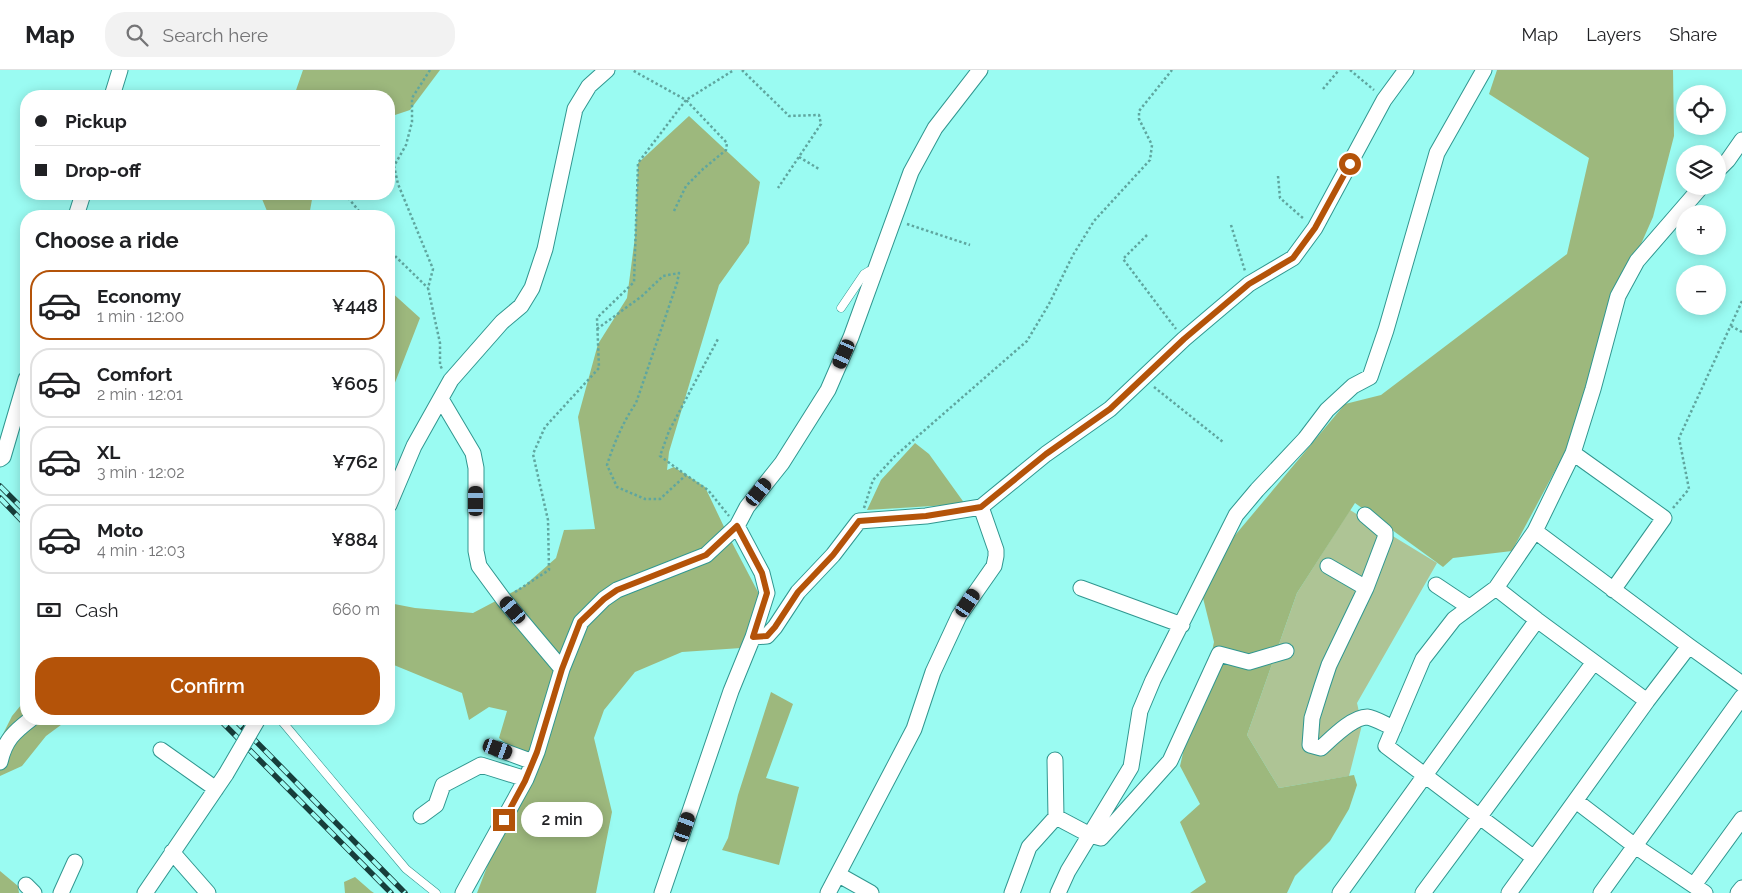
<!DOCTYPE html>
<meta charset="utf-8">
<style>
body{margin:0;font-family:Raleway,sans-serif;background:#f2f2f2;color:#202124;height:100vh;display:flex;flex-direction:column;font-size:19px;white-space:nowrap}
*{box-sizing:border-box;margin:0}
p{font-size:16px;color:#757577}
.icon{flex:none;width:28px;height:28px;fill:none;stroke:currentColor;stroke-width:2;stroke-linecap:round;stroke-linejoin:round}
.map{position:relative;flex:1;overflow:hidden}
.drawer{position:absolute;left:20px;top:140px;width:375px;height:515px;display:flex;flex-direction:column;background:#fff;border-radius:20px;box-shadow:0 2px 12px #0003}
.drawer>*{flex:none}
.guide{position:absolute;left:20px;top:20px;width:375px;height:110px;border-radius:20px;box-shadow:0 2px 12px #0003;display:grid;align-content:center;height:110px;padding:0 15px;background:#fff}
.controls{position:absolute;left:1676px;top:15px;display:grid;gap:10px}
.controls a{display:grid;place-items:center;width:50px;height:50px;border-radius:50%;background:#fff;box-shadow:0 2px 12px #0003;font-size:25px}
.end{position:absolute;width:22px;height:22px;margin:-11px;border:6px solid #b45309;background:#fff;box-shadow:0 0 0 2px #fff}
.from{border-radius:50%}
.bubble{position:absolute;height:35px;border-radius:18px;background:#fff;box-shadow:0 2px 12px #0003;font-size:16px;font-weight:600;line-height:35px;text-align:center}
.car{position:absolute;width:15px;height:30px;margin:-15px -8px;border-radius:6px;box-shadow:0 0 4px 1px #0007;background:linear-gradient(#222 24%,#8ab4d8 0 40%,#222 0 76%,#8ab4d8 0 86%,#222 0)}
.guide b{display:flex;align-items:center;gap:18px;height:48px;font-size:19px}
.guide b+b{border-top:1px solid #e0e0e0}
.guide i{width:12px;height:12px;background:#202124}
ul{padding:0;list-style:none}
li{display:flex;align-items:center;gap:15px;height:70px;margin:0 10px 8px;padding:0 5px;border:2px solid #e0e0e0;border-radius:20px}
li div{flex:1}
li b{display:block;font-size:19px}
li em{font-style:normal;font-weight:600}
li.current{border-color:#b45309}
li>.icon{width:45px;height:45px;stroke-width:1.5}
h2{padding:0 15px;font-size:22px;line-height:60px}
.pay{display:flex;align-items:center;gap:12px;height:55px;padding:0 15px;font-size:19px}
.pay p{margin-inline-start:auto}
.button{display:flex;gap:10px;margin-top:auto;padding:10px 15px}
.button a{flex:1;height:58px;border-radius:20px;background:#b45309;color:#fff;font-size:20px;font-weight:600;line-height:58px;text-align:center}
header{display:flex;align-items:center;gap:30px;box-sizing:border-box;height:70px;padding:0 25px;background:#fff;border-bottom:1px solid #e0e0e0}
header strong{font-size:24px}
nav{display:flex;gap:28px;margin-inline-start:auto;font-size:18px}
.search{width:350px;height:45px;background:#f2f2f2;display:flex;align-items:center;gap:12px;box-sizing:border-box;padding:0 18px;border-radius:20px;color:#757577;font-size:19px}
.map>svg:first-child{display:block}
.green{fill:#aec495}
.forest{fill:#9db87d}
.lines{fill:none;stroke-linecap:round;stroke-linejoin:round}
.service-casing{stroke:#309790;stroke-width:9}
.minor-casing{stroke:#309790;stroke-width:17}
.path{stroke:#5fa69f;stroke-width:2.5;stroke-dasharray:2.5 2.5;stroke-linecap:butt}
.service{stroke:#fff;stroke-width:8}
.minor{stroke:#fff;stroke-width:15}
.rail-casing{stroke:#173e3b;stroke-width:5.5}
.rail{stroke:#9afbf2;stroke-width:4;stroke-dasharray:11;stroke-linecap:butt}
.minor-bridge-casing{stroke:#309790;stroke-width:17;stroke-linecap:butt}
.minor-bridge{stroke:#fff;stroke-width:15}
.route{stroke:#b45309;stroke-width:6}
</style>
<header>
<strong>Map</strong>
<div class="search"><svg class="icon" aria-label="search" viewBox="0 0 24 24"><circle cx="10" cy="10" r="6"/><path d="M15 15l6 6"/></svg>Search here</div>
<nav><a>Map</a><a>Layers</a><a>Share</a></nav>
</header>
<div class="map">
<svg width="1742" height="823" viewBox="0 0 1742 823">
<rect width="100%" height="100%" fill="#9afbf2"/>
<!-- green -->
<path class="green" d="M1350,440L1437,493L1357,633L1362,655L1349,706L1279,718L1247,665L1297,523Z"/>
<!-- forest -->
<path class="forest" d="M303,0H440L410,40L389,47V26H294Z
M1497,0H1673L1674,66L1653,147L1618,226L1565,382L1512,481L1453,488L1443,497L1355,433L1297,523L1247,665L1279,718L1354,705L1357,715L1349,739L1330,771L1295,806L1287,823H1190L1206,812L1180,752L1200,734L1180,696L1186,670L1198,649L1214,572L1203,528L1221,482L1345,334L1381,325L1567,184L1589,88L1489,24Z
M689,46L760,112L749,173L719,215L669,382L667,400L674,397L705,417L726,461L759,524L741,578L682,582L635,602L604,640L594,668L612,742L596,823H477L510,737L529,701L511,677L499,668L507,641L489,637L469,650L462,623L389,593V533L415,538L473,543L524,516L556,488L564,460L595,459L578,347L598,274L627,228L635,167L638,93Z
M260,124H313L309,146H269Z
M389,220L420,248L391,323L389,324Z
M915,373L929,384L965,434L867,440L881,410Z
M771,622L793,634L766,708L799,717L779,795L722,780L728,768L738,725Z
M26,629V649H69L46,666L22,696L0,706V670L12,646Z
M0,801L18,816L19,823H0Z
M355,807L371,821L374,823H345L344,812Z"/>
<g class="lines">
<!-- service casing -->
<g class="service-casing">
<path id="service" d="M841,238L864,204L869,201L875,200
M280,649L406,799L436,823"/>
</g>
<!-- minor casing -->
<g class="minor-casing">
<path id="minor" d="M112,26L120,0
M1718,100L1728,90L1742,70
M76,146L83,124
M441,329L473,383L476,398V481L479,496L504,530L562,599
M1573,383L1664,448L1613,520
M0,389L3,387L26,309
M389,435L414,376L451,310L502,252L521,236L532,218L545,179L575,39L589,16L607,0
M1365,445L1385,462V468L1366,518L1329,595L1322,616L1312,648L1310,675L1321,678C1331,669 1352,647 1367,647C1375,648 1386,655 1394,658
M1535,461L1689,576L1742,614
M1328,496L1366,518
M1436,515L1469,537
M1081,518L1182,555
M1496,518L1454,549L1423,589L1386,676L1534,788
M753,567L767,566L775,557L798,522L833,485L859,451L926,446L981,437L1046,384L1110,339L1184,269L1249,214L1293,188L1315,158L1384,30L1406,0
M1647,631L1537,550L1496,518L1535,461L1573,383L1593,319L1618,226L1637,191L1702,116
M498,679L533,692
M161,680L216,719
M1055,690L1056,747L1090,765L1101,768L1170,691L1219,584L1249,592L1286,581
M0,692C5,670 14,662 31,649
M1576,731L1635,776L1705,823
M421,746L436,735L443,715L481,695L526,709
M172,782L208,823
M839,805L871,823
M26,815L34,823
M1694,815L1742,749
M61,823L75,792
M145,823L226,704
M463,823L526,709L537,682L562,599L581,552L604,529L617,520L706,485L737,456L747,437L782,393L828,320L851,267L911,102L935,58L980,0
M662,823L731,621L753,567L767,523L762,503L737,456
M828,823L914,659L933,602L959,546L994,496L996,486V480L981,437
M1012,823L1029,777L1056,747
M1058,823L1068,801L1131,697L1140,641L1153,610L1236,445L1257,420L1305,369L1327,340L1353,316L1370,307L1386,260L1437,83L1484,0
M1340,823L1537,550
M1423,823L1594,592
M1509,823L1647,631L1689,576
M1601,823L1742,627
M1738,823L1742,818"/>
</g>
<!-- path -->
<path class="path" d="M430,0L412,28V52L406,75L394,96L398,114L433,199L428,218L440,273V295L442,299
M742,0L789,46L819,45L821,54L778,118
M1350,0L1374,20
M1323,19L1339,0
M799,87L819,99
M1278,106L1280,128L1304,149
M345,124L363,146
M674,141L686,116L703,99L726,80L727,73L686,30L734,0
M907,154L970,175
M1231,155L1245,201
M1147,165L1123,189L1176,259
M389,178L396,187L428,218
M1731,256L1742,262
M597,259L642,226L663,206L679,203L677,213L636,333C623,352 614,373 607,395L617,417L645,429H660L686,405L708,420L729,446
M1154,317L1223,372
M686,405L660,386L669,361L718,269
M864,438L873,410L895,386L1027,271L1049,234L1073,185L1094,151L1150,90L1152,75L1139,49V41L1172,0
M1673,438L1689,419L1679,368L1742,231
M515,522L549,500L548,450L533,384L545,357L599,298L597,248L634,212L638,93L686,30L632,0"/>
<!-- service -->
<use href="#service" class="service"/>
<!-- minor -->
<use href="#minor" class="minor"/>
<!-- rail casing -->
<g class="rail-casing">
<path id="rail" d="M0,416L26,442
M0,428L26,455
M219,649L391,823
M234,649L405,823"/>
</g>
<!-- rail -->
<use href="#rail" class="rail"/>
<!-- minor-bridge casing -->
<g class="minor-bridge-casing">
<path id="minor-bridge" d="M226,704L258,649"/>
</g>
<!-- minor-bridge -->
<use href="#minor-bridge" class="minor-bridge"/>
</g>
<g class="lines">
<!-- route -->
<path class="route" d="M504,750L525,711L537,682L562,599L580,552L604,529L617,520L706,485L737,456L762,503L767,523L753,567L767,566L775,557L798,522L833,485L859,451L926,446L981,437L1046,384L1110,339L1184,269L1249,214L1293,188L1315,158L1350,94"/>
</g>
</svg>
<div class="controls">
<a><svg class="icon" aria-label="locate" viewBox="0 0 24 24"><circle cx="12" cy="12" r="6"/><path d="M12 2v4M12 18v4M2 12h4M18 12h4"/></svg></a>
<a><svg class="icon" aria-label="layers" viewBox="0 0 24 24"><path d="M12 4l9 5-9 5-9-5zM3 14l9 5 9-5"/></svg></a>
<a>+</a>
<a>−</a>
</div>
<i class="end from" style="left:1350px;top:94px"></i>
<i class="end" style="left:504px;top:750px"></i>
<div class="bubble" style="left:521px;top:732px;width:82px">2 min</div>
<i class="car" style="left:844px;top:284px;rotate:204deg"></i>
<i class="car" style="left:759px;top:422px;rotate:39deg"></i>
<i class="car" style="left:476px;top:431px;rotate:0deg"></i>
<i class="car" style="left:968px;top:533px;rotate:34deg"></i>
<i class="car" style="left:513px;top:540px;rotate:320deg"></i>
<i class="car" style="left:498px;top:679px;rotate:110deg"></i>
<i class="car" style="left:685px;top:757px;rotate:19deg"></i>
<div class="guide">
<b><i class="from"></i>Pickup</b>
<b><i></i>Drop-off</b>
</div>
<section class="drawer">
<h2>Choose a ride</h2>
<ul>
<li class="current"><svg class="icon" aria-label="car" viewBox="0 0 24 24"><path d="M5 17H2v-5l4-1 3-4h7l3 4 3 1v5h-3M9 17h6M6 11h13"/><circle cx="7" cy="17" r="2"/><circle cx="17" cy="17" r="2"/></svg><div><b>Economy</b><p>1 min · 12:00</p></div><em>¥448</em></li>
<li><svg class="icon" aria-label="car" viewBox="0 0 24 24"><path d="M5 17H2v-5l4-1 3-4h7l3 4 3 1v5h-3M9 17h6M6 11h13"/><circle cx="7" cy="17" r="2"/><circle cx="17" cy="17" r="2"/></svg><div><b>Comfort</b><p>2 min · 12:01</p></div><em>¥605</em></li>
<li><svg class="icon" aria-label="car" viewBox="0 0 24 24"><path d="M5 17H2v-5l4-1 3-4h7l3 4 3 1v5h-3M9 17h6M6 11h13"/><circle cx="7" cy="17" r="2"/><circle cx="17" cy="17" r="2"/></svg><div><b>XL</b><p>3 min · 12:02</p></div><em>¥762</em></li>
<li><svg class="icon" aria-label="car" viewBox="0 0 24 24"><path d="M5 17H2v-5l4-1 3-4h7l3 4 3 1v5h-3M9 17h6M6 11h13"/><circle cx="7" cy="17" r="2"/><circle cx="17" cy="17" r="2"/></svg><div><b>Moto</b><p>4 min · 12:03</p></div><em>¥884</em></li>
</ul>
<div class="pay"><svg class="icon" aria-label="cash" viewBox="0 0 24 24"><path d="M3 7h18v10H3z"/><circle cx="12" cy="12" r="2"/></svg>Cash<p>660 m</p></div>
<div class="button"><a>Confirm</a></div>
</section>
</div>
